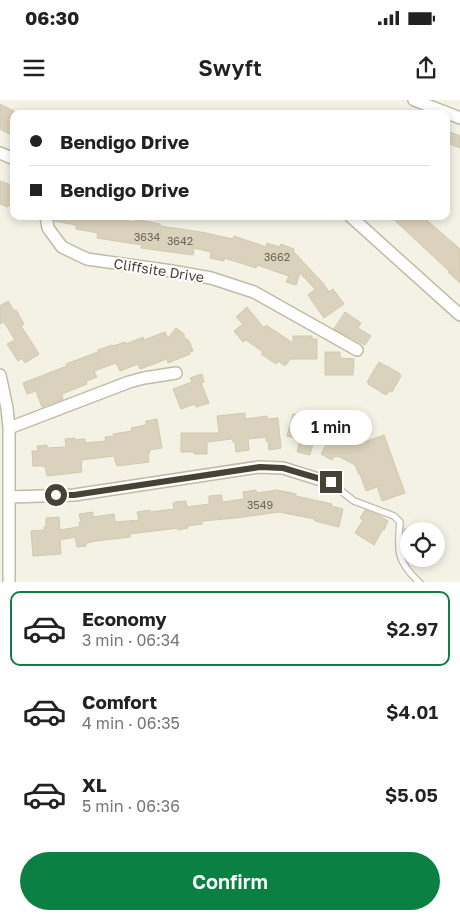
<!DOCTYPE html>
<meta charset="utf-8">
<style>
body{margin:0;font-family:"Golos Text",sans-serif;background:#f2f2f2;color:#222;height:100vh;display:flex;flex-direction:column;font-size:19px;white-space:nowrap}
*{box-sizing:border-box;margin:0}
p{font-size:16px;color:#767676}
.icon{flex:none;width:28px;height:28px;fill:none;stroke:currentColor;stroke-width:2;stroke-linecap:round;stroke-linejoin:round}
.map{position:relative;height:482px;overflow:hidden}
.sheet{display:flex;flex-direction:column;background:#fff;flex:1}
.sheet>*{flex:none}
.hud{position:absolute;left:10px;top:10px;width:440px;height:110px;border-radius:10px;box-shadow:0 2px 8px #0003;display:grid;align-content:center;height:110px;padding:0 20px;background:#fff}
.fabs{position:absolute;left:400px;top:422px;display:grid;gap:10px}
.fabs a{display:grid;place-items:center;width:45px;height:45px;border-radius:50%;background:#fff;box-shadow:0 2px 8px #0003;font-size:25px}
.end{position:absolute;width:22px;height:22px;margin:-11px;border:6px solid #474234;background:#fff;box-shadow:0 0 0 2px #fff}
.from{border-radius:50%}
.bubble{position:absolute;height:35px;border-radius:18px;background:#fff;box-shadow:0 2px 8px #0003;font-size:16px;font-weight:600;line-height:35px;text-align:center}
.hud b{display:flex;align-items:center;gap:18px;height:48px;font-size:19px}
.hud b+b{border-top:1px solid #e0e0e0}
.hud i{width:12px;height:12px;background:#222}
ul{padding:9px 0 0;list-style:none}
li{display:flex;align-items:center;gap:15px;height:75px;margin:0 10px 8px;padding:0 10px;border:2px solid transparent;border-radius:10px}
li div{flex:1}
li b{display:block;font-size:19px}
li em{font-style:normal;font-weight:600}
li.on{border-color:#0b8043}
li>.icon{width:45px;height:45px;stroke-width:1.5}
.primary-button{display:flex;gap:10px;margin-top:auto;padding:10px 20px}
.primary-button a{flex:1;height:58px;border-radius:30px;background:#0b8043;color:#fff;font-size:20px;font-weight:600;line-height:58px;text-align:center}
.status{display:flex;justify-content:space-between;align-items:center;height:35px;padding:0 25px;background:#fff;direction:ltr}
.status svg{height:14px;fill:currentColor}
header{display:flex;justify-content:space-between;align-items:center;height:65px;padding:0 20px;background:#fff;font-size:22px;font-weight:600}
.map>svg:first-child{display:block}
.building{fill:#dad2bc;stroke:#d2c9ac}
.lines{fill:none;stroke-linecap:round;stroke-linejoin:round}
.service-casing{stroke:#c0bba7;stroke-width:8}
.minor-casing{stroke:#c0bba7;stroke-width:14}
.service{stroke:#fff;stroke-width:5.5}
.minor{stroke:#fff;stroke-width:11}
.route{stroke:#474234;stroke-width:6}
.labels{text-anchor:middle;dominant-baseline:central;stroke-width:4;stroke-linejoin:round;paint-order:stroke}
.number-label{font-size:11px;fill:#6c6656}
.street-label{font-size:14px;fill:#474234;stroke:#fff}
</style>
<div class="status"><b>06:30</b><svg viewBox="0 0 49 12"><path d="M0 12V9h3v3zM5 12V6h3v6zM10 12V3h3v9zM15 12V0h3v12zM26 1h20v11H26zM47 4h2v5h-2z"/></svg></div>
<header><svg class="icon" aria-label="menu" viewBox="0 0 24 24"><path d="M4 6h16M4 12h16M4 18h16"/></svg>Swyft<svg class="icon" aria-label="share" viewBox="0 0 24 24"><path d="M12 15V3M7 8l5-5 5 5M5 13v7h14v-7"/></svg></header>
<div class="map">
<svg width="460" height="483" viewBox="0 0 460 483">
<rect width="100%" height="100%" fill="#f4f2e5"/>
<!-- building -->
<path class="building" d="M0,4L14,11V25L9,34L0,29Z
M450,32L460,36V48L447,43L448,41H447Z
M0,81L14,86V107L7,105V107L0,104Z
M54,116H100L134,122L135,116H145L144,121L160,124V126L201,132L233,139L234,136L266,147L267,143L279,147L281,144L294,149L293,151L323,183L329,192L333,189L344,204L324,218L308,195L315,189L300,173L296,185L286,182L289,176L257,165L256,168L224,158V161L210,158L211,152L194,148L193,155L141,148L142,145L97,138L98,133L76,129V125L54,121Z
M390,116H422L460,149V183L448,172L449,171Z
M8,201L14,211L16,210L24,224L21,226L39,254L25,263L22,258L18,261L7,244L15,240L4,222L0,224V206Z
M247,207L264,228L266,225L293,243V236H312V239H317V259H290L285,266L278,261L276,264L261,254L263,252L246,240L243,242L234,231L243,224L236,217Z
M345,212L361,223L358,228L371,236L365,245L334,229Z
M176,228L184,234V237L189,241L193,251L190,252V254L168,263L167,259L140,269L138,264L120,271L116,263L94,271L97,277L86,281L87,284L62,294L63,299L42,307L36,291L27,294L23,283L67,266L66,264L98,252V250L112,245L113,246L125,242L126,244L143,237L144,240L165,232L168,238Z
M325,252H340V258L354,259L353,275H325Z
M379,262L399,273L401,276L392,292L390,291L386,295L368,284L369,283L367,282Z
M202,274L204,282L201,283L209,303L196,307L195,304L181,309L173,289L192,282L190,278Z
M245,313V319L267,316V319L278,318L281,348L269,350L268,341H266V337L248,339L249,350L236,352L235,342H233L232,339L207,342V354H194V352H181V333H219L217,316Z
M293,314L319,321L310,355L297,352L300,339L287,336Z
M157,319L162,348L149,350L150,353H148L149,362L117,366L114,356L81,360L82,364H81L82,372L47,376L45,366L43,367V366H33L32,351H38L37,346L47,345V348L66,347L65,339L75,338V340L85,339V343L106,341L105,337L114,336L113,334L132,331L131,328L146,325V321Z
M336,332L359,344L384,335L405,393L382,401L378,389L380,386L366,391L360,374L359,375L355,365L338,356L337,357L335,356L332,360L321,354L331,335L334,337Z
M256,390L257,393L277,390L287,392V393V392L296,394V396L332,404L331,406L343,409L339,427L315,421V419L279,412L236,418L202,421V424L187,426L188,428L178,430V428L130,434V437L96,441L86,443V446L77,447L75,437L60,440L61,454L33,456L31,431L44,430V427H46V418L59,417L60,430L78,427L80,426L79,422H81L79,414L93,412V417L114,414L115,422L139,420L137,412L150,410V412L174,409L173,403H175V402L186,401L187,407L209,404V396L222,395V402L244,399L243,392Z
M365,410L380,416L388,421L384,430L383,429L374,445L355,433L363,420L360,418Z
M409,428V463L405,454L403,441L404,429Z"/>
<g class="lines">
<!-- service casing -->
<g class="service-casing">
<path id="service" d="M331,383L354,401L394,416L400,422C397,451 397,462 420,483"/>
</g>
<!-- minor casing -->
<g class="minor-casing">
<path id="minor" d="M414,0L460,18
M0,53L14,59
M46,116L48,128L62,147L87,159L172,171L211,178L254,192L357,250
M350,116L460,215
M0,275L7,308L9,328V483
M9,328L129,282L144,278L176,273
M9,397L74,395L259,367L283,368L331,383"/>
</g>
<!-- service -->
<use href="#service" class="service"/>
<!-- minor -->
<use href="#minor" class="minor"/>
</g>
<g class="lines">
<!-- route -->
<path class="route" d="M56,395H74L260,367L283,368L331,382"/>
</g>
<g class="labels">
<!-- number labels -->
<g class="number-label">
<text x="147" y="136">3634</text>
<text x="180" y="140">3642</text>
<text x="277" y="156">3662</text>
<text x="260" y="404">3549</text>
</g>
<!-- street labels -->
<g class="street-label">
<text transform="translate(159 170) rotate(9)">Cliffsite Drive</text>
</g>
</g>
</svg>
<div class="fabs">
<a><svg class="icon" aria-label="locate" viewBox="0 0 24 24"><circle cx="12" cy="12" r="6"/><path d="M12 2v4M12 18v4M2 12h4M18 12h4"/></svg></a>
</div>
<i class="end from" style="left:56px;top:395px"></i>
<i class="end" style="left:331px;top:382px"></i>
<div class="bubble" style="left:290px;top:310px;width:82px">1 min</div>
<div class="hud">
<b><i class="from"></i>Bendigo Drive</b>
<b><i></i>Bendigo Drive</b>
</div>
</div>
<section class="sheet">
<ul>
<li class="on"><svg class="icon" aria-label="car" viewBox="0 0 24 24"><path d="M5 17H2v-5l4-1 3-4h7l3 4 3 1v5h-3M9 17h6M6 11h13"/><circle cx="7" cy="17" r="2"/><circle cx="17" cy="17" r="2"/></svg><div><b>Economy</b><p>3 min · 06:34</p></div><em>$2.97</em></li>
<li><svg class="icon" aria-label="car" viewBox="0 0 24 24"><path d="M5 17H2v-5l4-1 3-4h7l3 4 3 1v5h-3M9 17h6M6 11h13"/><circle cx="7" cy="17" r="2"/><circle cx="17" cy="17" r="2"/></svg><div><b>Comfort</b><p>4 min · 06:35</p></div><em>$4.01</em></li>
<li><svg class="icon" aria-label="car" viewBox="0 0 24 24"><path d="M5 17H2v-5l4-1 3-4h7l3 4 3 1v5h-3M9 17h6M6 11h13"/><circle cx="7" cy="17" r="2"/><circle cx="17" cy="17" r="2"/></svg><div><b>XL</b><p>5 min · 06:36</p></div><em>$5.05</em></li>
</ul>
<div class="primary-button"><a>Confirm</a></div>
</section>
